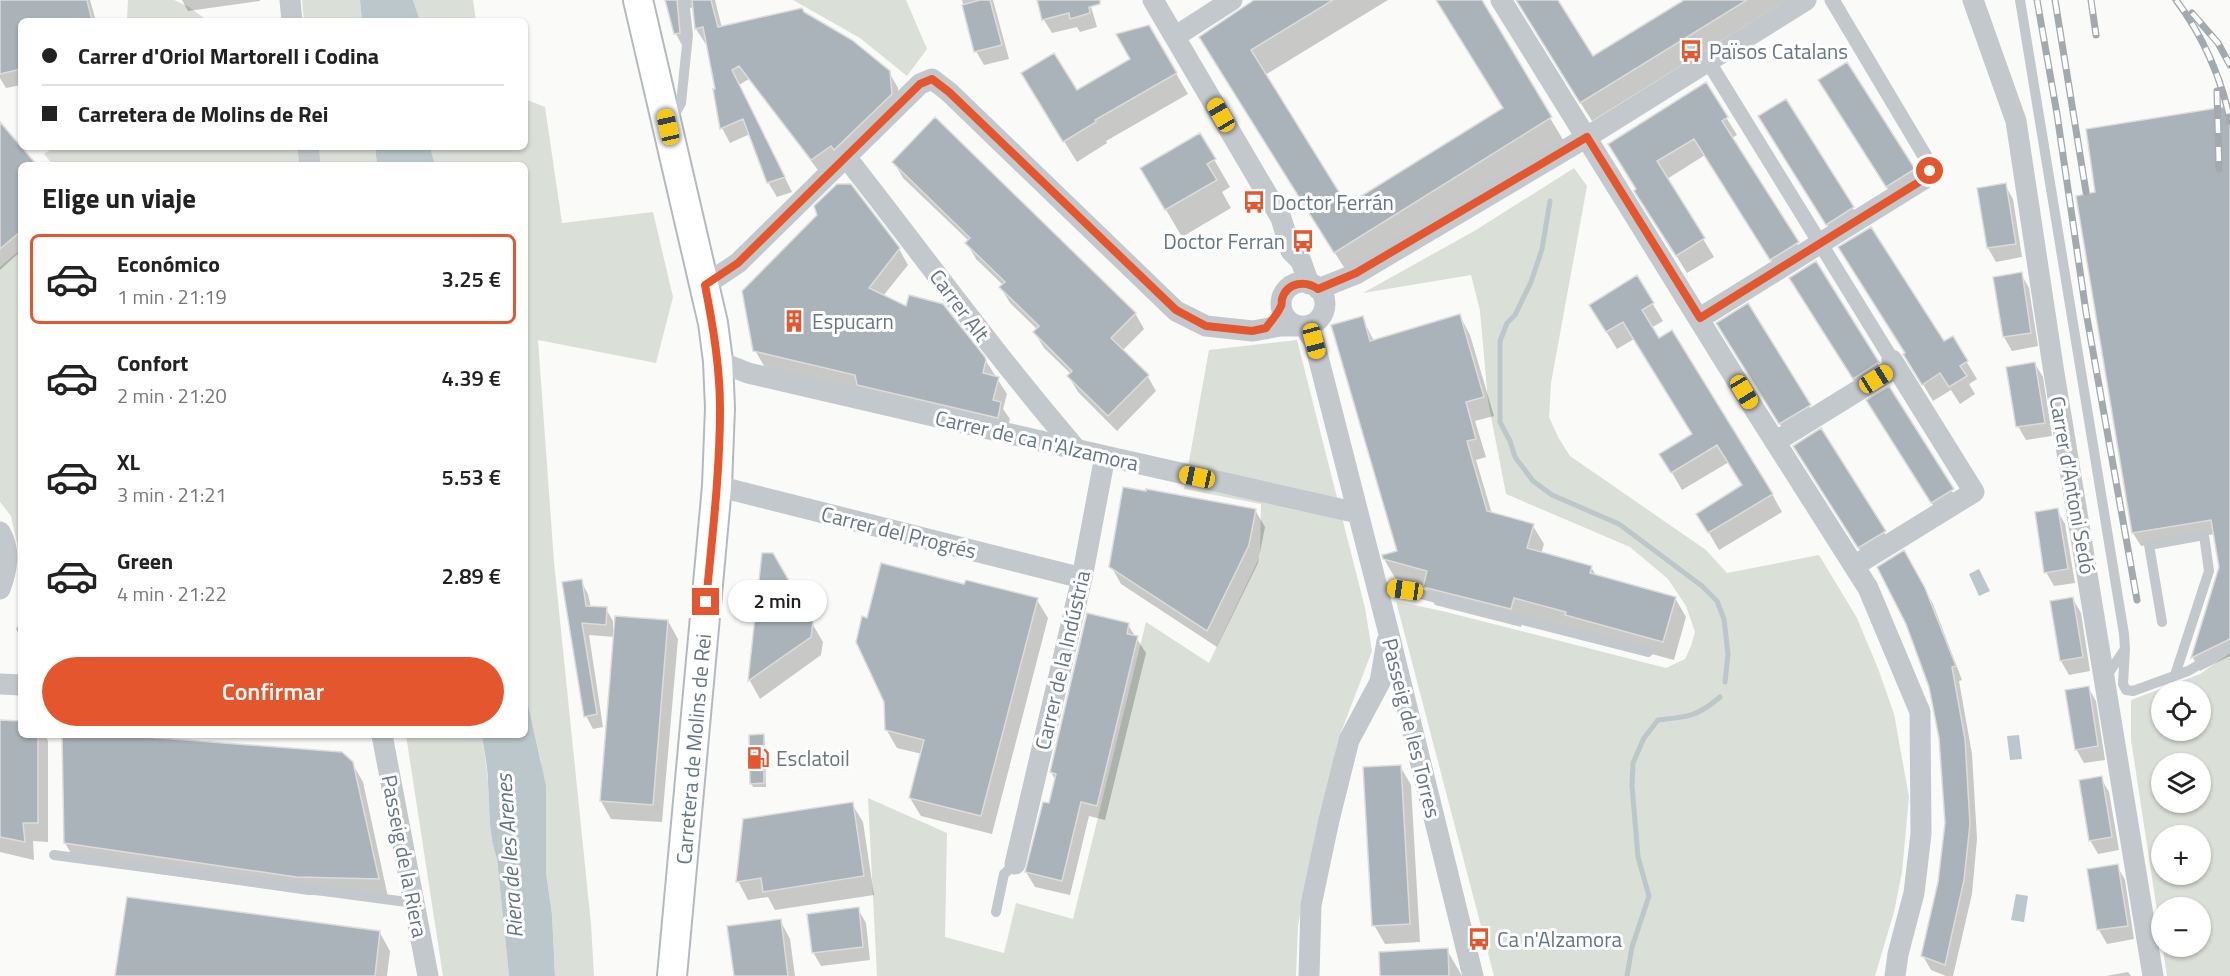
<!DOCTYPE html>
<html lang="es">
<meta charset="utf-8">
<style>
body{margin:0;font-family:"Titillium Web",sans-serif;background:#f2f2f2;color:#222;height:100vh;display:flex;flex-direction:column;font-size:22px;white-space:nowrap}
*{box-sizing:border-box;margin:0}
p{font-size:20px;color:#767676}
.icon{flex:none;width:33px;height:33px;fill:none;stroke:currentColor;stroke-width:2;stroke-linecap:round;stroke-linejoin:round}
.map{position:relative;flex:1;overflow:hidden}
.panel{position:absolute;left:18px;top:162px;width:510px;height:576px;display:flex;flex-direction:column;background:#fff;border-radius:9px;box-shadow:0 2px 4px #0004}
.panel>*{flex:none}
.hud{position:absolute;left:18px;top:18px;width:510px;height:132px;border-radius:9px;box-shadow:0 2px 4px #0004;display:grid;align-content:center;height:132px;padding:0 24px;background:#fff}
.fabs{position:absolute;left:2151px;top:681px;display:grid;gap:12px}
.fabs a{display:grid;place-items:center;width:60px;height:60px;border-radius:50%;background:#fff;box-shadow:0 2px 4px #0004;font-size:30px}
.end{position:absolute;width:27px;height:27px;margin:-14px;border:8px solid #e4572e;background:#fff;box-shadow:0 0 0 3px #fff}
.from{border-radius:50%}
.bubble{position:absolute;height:42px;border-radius:21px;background:#fff;box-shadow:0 2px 4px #0004;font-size:20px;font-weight:600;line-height:42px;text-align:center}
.car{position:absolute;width:18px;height:36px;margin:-18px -9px;border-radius:8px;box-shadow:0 0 4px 2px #0007;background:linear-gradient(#f5c518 24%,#345 0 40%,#f5c518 0 76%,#345 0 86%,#f5c518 0)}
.hud b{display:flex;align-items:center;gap:21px;height:57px;font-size:22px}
.hud b+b{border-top:2px solid #e0e0e0}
.hud i{width:15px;height:15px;background:#222}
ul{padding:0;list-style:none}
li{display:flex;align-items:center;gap:18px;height:90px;margin:0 12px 9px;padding:0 12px;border:3px solid transparent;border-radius:9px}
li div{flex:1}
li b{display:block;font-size:22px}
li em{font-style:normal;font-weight:600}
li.selected{border-color:#e4572e}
li>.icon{width:54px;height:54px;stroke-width:1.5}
h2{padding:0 24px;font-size:27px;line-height:72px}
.action{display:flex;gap:12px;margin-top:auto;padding:12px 24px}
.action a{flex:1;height:69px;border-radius:36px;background:#e4572e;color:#fff;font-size:24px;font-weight:600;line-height:69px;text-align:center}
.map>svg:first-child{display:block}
.green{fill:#dadfd7;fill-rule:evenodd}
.water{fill:#bbc7cb}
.shadow{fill:#0003}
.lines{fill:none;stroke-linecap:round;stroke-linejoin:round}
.stream{stroke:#bbc7cb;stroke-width:5}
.building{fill:#aab3b9;stroke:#dcdcda;stroke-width:1.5}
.secondary-casing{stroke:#b3babf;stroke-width:32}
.service{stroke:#c3c8cc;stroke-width:10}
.pedestrian{stroke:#c3c8cc;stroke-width:15}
.minor{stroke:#c3c8cc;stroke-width:21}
.secondary{stroke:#fff;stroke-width:28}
.rail-casing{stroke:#a2aab0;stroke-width:7}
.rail{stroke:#fff;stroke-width:4.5;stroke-dasharray:14;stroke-linecap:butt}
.route{stroke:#e4572e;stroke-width:8}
.labels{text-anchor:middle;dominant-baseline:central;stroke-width:6;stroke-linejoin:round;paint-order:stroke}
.poi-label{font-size:21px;fill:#657683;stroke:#fff;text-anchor:start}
.street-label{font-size:21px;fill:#657683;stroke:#fff}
.water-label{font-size:22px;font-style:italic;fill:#60757c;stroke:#fff}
</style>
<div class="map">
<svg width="2230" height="976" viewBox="0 0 2230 976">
<rect width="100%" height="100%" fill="#fafaf8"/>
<!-- green -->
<path class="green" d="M128,0H174L189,7L208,21H127Z
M302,0H360L362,21H304Z
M413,0H473L476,21H420Z
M793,0H906L927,49L907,76L860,38Z
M525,99L545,107L562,223L653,212L673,297L656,363L538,340L554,562L591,924L594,976H555L552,914L546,873L541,762L525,690V165H435L430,147H525Z
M54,147H375L377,165H53L44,154Z
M1574,168L1587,186L1551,383L1549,417L1558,437L1570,456L1706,550L1727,573L1819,555L1857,618L1879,671L1894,714L1909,797L1902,872L1894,912L1875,976H1494L1396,601L1446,612L1666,668L1685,659L1691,646L1695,632L1686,606L1668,579L1630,547L1506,494L1488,401L1480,311L1471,275L1363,293L1476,230Z
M21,249V562L11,516L0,502V267Z
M1297,340L1365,608L1372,651L1338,740L1298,925L1296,976H877L868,798L947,833L945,937L1004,953L1016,903L1073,919L1146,622L1209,663L1260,556L1261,504L1184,489L1209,350Z
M2230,653V976H2167L2131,740V700L2200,674ZM2162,692H2200V730H2162ZM2162,764H2200V802H2162ZM2162,836H2200V874H2162ZM2162,908H2200V946H2162Z
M406,735H482C484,751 487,767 488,783C490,809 488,834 497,859L509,976H443Z"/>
<!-- water -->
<path class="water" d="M360,0H413L420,21H362Z
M375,147H430L435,165H377Z
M1979,569L1990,591L1979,596L1969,574Z
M525,690L546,786V873L552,914L555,976H509L497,859C488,834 490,809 488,783C488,767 484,751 482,735H525Z
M2019,735L2022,759L2010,760L2007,736Z
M2016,894L2028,896L2024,922L2011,920Z"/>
<!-- shadow -->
<path class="shadow" d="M0,0H90L96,21H21V85L6,88L0,78Z
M182,0H260V1L188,11Z
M667,0H715L722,28L804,13L889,72L898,88L899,109L821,174L749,79L739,85L792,192L777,197L768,182L750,134L730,143L722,128L707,43H705L696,29L694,7L687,9L684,49L676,34Z
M962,0H993L1009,59L984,65L976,51Z
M1038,0H1089L1097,27L1080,32L1077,27L1052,33L1044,20Z
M1257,0H1388L1265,75L1347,207L1504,109L1437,0H1479L1565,143L1350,277L1215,62Z
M1516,0H1556L1593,58L1687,0H1787L1592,121Z
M1149,27L1188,94L1106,141L1107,143L1077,162L1035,95L1076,92L1132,60Z
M1846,64L1925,189L1898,205L1831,99Z
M1706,85L1737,135L1732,138L1807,260L1781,276L1705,155L1667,179L1714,257L1687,273L1636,191Z
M1785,101L1864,226L1838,242L1770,135Z
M2230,107V656L2200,671L2193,658L2221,567L2215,534L2141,546L2133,533L2097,194Z
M0,124L35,165H21V251L0,270Z
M1200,135L1230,187L1222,192L1231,208L1182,237L1142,169Z
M894,162L1135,313L1144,329L1122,351L1147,375L1156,391L1117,431L1078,392L1069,377L1071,374L1044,348L1035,333L1038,330L1010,303L1001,288L1003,285L976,259L967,243L969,241L903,178Z
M2005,185L2013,199L2022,257L1996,262L1988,248Z
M899,249L908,265L883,296L907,309L984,358L1007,394L1003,409L1010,419L1006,433L764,366L755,350Z
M1815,263L1889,382L1864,397L1801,297Z
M2021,274L2029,288L2038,346L2012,351L2004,337Z
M1637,278L1663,321L1651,328L1772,494L1782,512L1719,550L1698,514L1744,486L1729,462L1682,490L1661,454L1693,434L1634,339L1617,349L1601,323Z
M1460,316L1470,335L1494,416L1475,421L1486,457L1476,460L1492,514L1533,526L1544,544L1541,554L1591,567L1597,577L1675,598L1686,617L1674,660L1577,634L1524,616L1521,627L1435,605L1425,586L1395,578L1384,559L1399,552L1362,318L1374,341Z
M1952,338L1977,379L1969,384L1975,394L1960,404L1951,390L1933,401L1915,371Z
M1729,342L1809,406L1820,424L1791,442Z
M2035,364L2043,377L2052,436L2026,440L2018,426Z
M1888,388L1960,504L1940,516L1876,415Z
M1821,431L1895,550L1870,566L1806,465Z
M1255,510L1265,527L1258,563L1217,647L1121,584L1111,566Z
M2057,510L2065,524L2075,583L2054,586L2046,572Z
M1903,552L1933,604L1962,680L1959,681L1972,754L1977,839L1972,894L1953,976H1946L1931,970L1923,956L1940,882L1947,823L1940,738L1931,687L1908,624Z
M763,554L772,555L823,642L821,655L760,699L750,681Z
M581,581L588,594L591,608L606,609L613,621V633L668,621L678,639L662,822L611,819L601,801L615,637L589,635L603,727L593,729L586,716L564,584Z
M965,586L1037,600L1048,618L992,834L921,816L910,798L922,754L897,748L886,729L885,702L868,619Z
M2073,599L2081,613L2090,671L2069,675L2061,661Z
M21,621V638L16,629Z
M1128,625L1146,653L1105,820L1089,816L1070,895L1035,887L1026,872L1050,805L1056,781L1051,772Z
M2088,687L2096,701L2105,760L2084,763L2076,749Z
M0,722H21V735H45L48,741V842L33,841L34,860L0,852Z
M63,735H100L352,763L363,782L388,897L308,895L76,862L65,843Z
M763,736L765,740L766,787H753L751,783Z
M1400,766L1411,785L1420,942L1385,944L1374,925Z
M2101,778L2109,792L2119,850L2098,854L2090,840Z
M852,804L863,822L874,895L775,910L768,897L748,900L738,881Z
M2117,866L2125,880L2134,939L2107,944L2099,930L2089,870Z
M858,909L866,923L870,960L821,966L813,952Z
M780,920L790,939L795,976H735Z
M380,933L390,951L387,976H117Z
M1447,950L1462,976H1381Z
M2128,972L2131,976H2106Z"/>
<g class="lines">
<!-- stream -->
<path class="stream" d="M1550,201L1542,249L1531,282L1515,315L1507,323L1500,341V422L1510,441L1515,457L1533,481L1552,495L1619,524L1702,586L1717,601L1724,619L1728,654L1725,682
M1627,976L1632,947L1649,896L1638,857L1632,786L1633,763L1644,738L1658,720C1687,717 1697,717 1720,697"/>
</g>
<!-- building -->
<path class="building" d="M0,0H87L92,21H21V69L0,74Z
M665,0H677L680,33L674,34Z
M692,0H711L718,27L802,8L804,12L852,40L890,71L892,94L834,150L831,146L811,160L739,66L732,70L785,177L767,183L743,119L720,129L713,89H715L703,27L695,29Z
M980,0H990L1002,45L974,52L962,5Z
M1037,0H1100V4L1089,7L1090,13L1070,19L1069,13L1042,20Z
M1254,0H1333L1251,50L1347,205L1503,108L1436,0H1482L1552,117L1334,253L1199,37Z
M1516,0H1558L1593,56L1684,0H1747L1580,103Z
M1149,25L1177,73L1095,120L1096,122L1063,142L1021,73L1054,53L1077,90L1130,59L1116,34Z
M1847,62L1915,169L1886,187L1818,80Z
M1706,82L1728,117L1722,121L1799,242L1770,260L1694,139L1657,161L1705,238L1676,256L1634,191L1636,189L1608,144Z
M1786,99L1854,207L1826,225L1758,116Z
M2230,106V639L2191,658L2219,567L2211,520L2132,533L2076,196L2095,192L2086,129Z
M935,117L1136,313L1111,338L1149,375L1108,416L1067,376L1072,371L1033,332L1039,326L999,287L1005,282L965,243L970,238L892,162Z
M0,122L37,165H21V231L0,249Z
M1200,133L1216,159L1207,164L1217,180L1165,210L1140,168Z
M2006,183L2016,244L1987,248L1977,188Z
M837,184H851L900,248L869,288L906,306L909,295L943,304L985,357L986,360L983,373L999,377L993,400L1001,402L998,418L857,385L855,375L753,351L742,291L817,215L814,206Z
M1871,227L1944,341L1953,336L1968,361L1960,366L1967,376L1949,387L1940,373L1922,385L1903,354L1905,353L1838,247Z
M1816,261L1879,362L1853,379L1789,278Z
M2022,272L2031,333L2003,337L1993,277Z
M1637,275L1654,303L1642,310L1659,338L1672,330L1773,494L1708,533L1696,514L1742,485L1717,445L1671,473L1659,454L1692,434L1623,322L1606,332L1589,305Z
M1748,303L1811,405L1779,424L1716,323Z
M1460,314L1484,397L1466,402L1476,439L1467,441L1487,511L1534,524L1527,548L1592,566L1590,573L1676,597L1663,642L1565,615L1566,612L1514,598L1511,609L1423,587L1427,571L1383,559L1382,555L1397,551L1331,325L1363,316L1370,341Z
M2035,362L2045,423L2016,427L2006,367Z
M1889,386L1954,489L1931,503L1866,400Z
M1821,428L1886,531L1858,548L1793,446Z
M1123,487L1146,491V489L1256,509L1249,545L1207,631L1109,567Z
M2058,508L2068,569L2044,573L2035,512Z
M1904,550L1925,588L1956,666L1952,667L1965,739L1970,824L1964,880L1945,965L1921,956L1938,882L1945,823L1939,738L1929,687L1906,624L1877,567Z
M762,553H773L813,622L811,637L748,681Z
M881,563L964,584L966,580L1038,598L981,816L909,798L924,740L885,730L884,702L856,642L862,616L867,618Z
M582,579L586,606L607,607L606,625L582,623L597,714L584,717L562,582Z
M2073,597L2083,657L2060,661L2050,601Z
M1087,613L1129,623L1127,634L1138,636L1097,806L1081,802L1062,881L1025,872L1043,802L1049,803L1056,774L1050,772Z
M615,616L668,620L653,805L600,801Z
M2089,686L2098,746L2075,750L2065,690Z
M0,720L21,721V735H38V823H23L25,842L0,837Z
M764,734V783L750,784L749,735Z
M62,735H120L342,752L353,762L379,879L296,877L64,843Z
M1401,765L1410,924L1372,926L1363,767Z
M2102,776L2112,837L2089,841L2079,780Z
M853,802L864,876L763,892L761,878L736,882L743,819Z
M2118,864L2128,926L2097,930L2087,869Z
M127,897L380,931L375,976H115Z
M859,907L863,947L812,953L807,914Z
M781,919L788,976H734L727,926Z
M1448,948L1449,976H1380L1379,952Z"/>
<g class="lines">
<!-- secondary casing -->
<g class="secondary-casing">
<path id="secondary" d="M638,0L713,323L718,361L720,408L717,486L672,976"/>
</g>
<!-- service -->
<path class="service" d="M2020,0L2124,634L2125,649L2106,677
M671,121L681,103L688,35L684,0
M1377,586L1405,590L1648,652
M2162,622L2149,545L2204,535L2209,571L2175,675
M2125,649L2123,684L2126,690L2133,691L2188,671L2230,647
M54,855L414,903
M996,912L1004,874L1015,864"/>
<!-- pedestrian -->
<path class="pedestrian" d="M1832,0L1929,163L1930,171
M1708,61L1892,360"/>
<!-- minor -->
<path class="minor" d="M290,0L292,21
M1153,0L1281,218L1291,251L1301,261L1309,284
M1501,0L1755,410L1868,588L1920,712L1921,834L1914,893L1898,954L1895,976
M1973,0L2016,121L2054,373L2153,976
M1176,36L1232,0
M308,147L310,165
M846,157C923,255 996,356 1077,450
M1281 304a22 22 0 1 1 44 0a22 22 0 1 1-44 0Z
M705,285L738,263L920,84L932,79L949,92L1176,311L1206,326L1253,331L1280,326H1298
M1318,289L1356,274L1587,137L1806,0
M1700,318L1927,177L1930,171
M1306,326L1309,334L1314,341L1388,630L1473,976
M718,361L748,373L1105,456L1358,513
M1775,442L1896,367
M717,486L1082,578
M0,532C11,550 7,570 0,589
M1854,566L1974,492L1892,360
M0,684L21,685
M382,735L428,976
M1015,864L1082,578L1105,456
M1309,976L1311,905L1329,820L1349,740L1380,682L1387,641"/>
<!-- secondary -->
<use href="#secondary" class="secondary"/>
<!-- rail casing -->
<g class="rail-casing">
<path id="rail" d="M2037,0L2057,114L2086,312L2137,600
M2055,0L2086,192
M2091,0L2096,35
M2176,0C2202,34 2222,79 2230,121
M2192,13L2218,43L2230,65
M2217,91L2219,169"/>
</g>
<!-- rail -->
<use href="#rail" class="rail"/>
</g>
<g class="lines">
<!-- route -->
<path class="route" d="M706,602C712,538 720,473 720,409C720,367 713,326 705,285L738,263L920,84L932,79L949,92L1176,310L1206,326L1252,331L1266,328C1270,322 1277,315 1280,308C1283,303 1281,305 1282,299C1287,282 1306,280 1318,289L1356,273L1587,137L1700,318L1927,177L1930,171"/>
</g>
<!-- icons -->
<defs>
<g id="bus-bare" transform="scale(1.8)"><path d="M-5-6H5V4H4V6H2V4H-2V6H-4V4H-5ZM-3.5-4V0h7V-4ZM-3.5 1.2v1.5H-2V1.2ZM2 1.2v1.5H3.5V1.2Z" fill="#e4572e" stroke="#fff" stroke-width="2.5" paint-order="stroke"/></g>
<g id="building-bare" transform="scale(1.8)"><path d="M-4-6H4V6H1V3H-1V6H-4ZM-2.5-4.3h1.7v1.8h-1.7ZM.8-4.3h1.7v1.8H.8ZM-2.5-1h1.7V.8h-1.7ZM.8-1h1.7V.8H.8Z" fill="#e4572e" stroke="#fff" stroke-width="2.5" paint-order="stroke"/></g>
<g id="fuel-bare" transform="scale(1.8)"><path d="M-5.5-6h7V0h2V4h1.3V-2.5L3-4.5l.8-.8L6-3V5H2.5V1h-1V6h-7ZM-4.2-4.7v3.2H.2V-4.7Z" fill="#e4572e" stroke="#fff" stroke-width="2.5" paint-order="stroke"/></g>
</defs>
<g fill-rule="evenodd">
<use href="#bus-bare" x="1691" y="51"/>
<use href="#bus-bare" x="1254" y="202"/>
<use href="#bus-bare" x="1303" y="241"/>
<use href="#building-bare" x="794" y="321"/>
<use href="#fuel-bare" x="758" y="758"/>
<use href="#bus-bare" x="1479" y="939"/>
</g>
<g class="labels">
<!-- poi labels -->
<g class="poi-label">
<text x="1709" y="51">Països Catalans</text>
<text x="1272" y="202">Doctor Ferrán</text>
<text x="1285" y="241" text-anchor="end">Doctor Ferran</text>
<text x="812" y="321">Espucarn</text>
<text x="776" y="758">Esclatoil</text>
<text x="1497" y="939">Ca n'Alzamora</text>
</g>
<!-- street labels -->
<g class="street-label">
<text transform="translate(960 305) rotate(53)">Carrer Alt</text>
<text transform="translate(1037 440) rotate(13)">Carrer de ca n'Alzamora</text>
<text transform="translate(2073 485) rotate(80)">Carrer d'Antoni Sedó</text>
<text transform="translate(899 532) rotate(14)">Carrer del Progrés</text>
<text transform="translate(1062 660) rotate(-77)">Carrer de la Indústria</text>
<text transform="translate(1412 728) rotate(76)">Passeig de les Torres</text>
<text transform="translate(693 749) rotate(-85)">Carretera de Molins de Rei</text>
<text transform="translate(405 856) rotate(79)">Passeig de la Riera</text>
</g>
<!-- water labels -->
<g class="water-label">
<text transform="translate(509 856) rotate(-94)">Riera de les Arenes</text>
</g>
</g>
</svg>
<div class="fabs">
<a><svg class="icon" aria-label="locate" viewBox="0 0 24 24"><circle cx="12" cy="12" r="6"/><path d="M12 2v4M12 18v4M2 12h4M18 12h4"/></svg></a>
<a><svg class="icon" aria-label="layers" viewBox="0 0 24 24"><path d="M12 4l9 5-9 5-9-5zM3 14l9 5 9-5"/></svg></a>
<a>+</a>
<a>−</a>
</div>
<i class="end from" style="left:1930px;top:171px"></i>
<i class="end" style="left:706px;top:602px"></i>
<div class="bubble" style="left:728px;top:580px;width:99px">2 min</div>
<i class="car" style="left:1221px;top:115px;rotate:330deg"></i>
<i class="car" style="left:668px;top:127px;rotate:347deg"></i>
<i class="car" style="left:1314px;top:341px;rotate:165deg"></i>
<i class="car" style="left:1876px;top:379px;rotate:58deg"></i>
<i class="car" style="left:1744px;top:392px;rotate:149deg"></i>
<i class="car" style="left:1197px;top:477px;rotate:282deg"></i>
<i class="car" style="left:1405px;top:590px;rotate:278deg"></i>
<div class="hud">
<b><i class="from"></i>Carrer d'Oriol Martorell i Codina</b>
<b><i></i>Carretera de Molins de Rei</b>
</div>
<section class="panel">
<h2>Elige un viaje</h2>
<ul>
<li class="selected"><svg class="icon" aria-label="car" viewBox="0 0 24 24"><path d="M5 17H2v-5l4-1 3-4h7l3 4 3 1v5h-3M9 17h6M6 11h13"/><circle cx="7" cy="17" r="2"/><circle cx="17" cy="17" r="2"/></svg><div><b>Económico</b><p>1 min · 21:19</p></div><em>3.25 €</em></li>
<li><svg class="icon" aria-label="car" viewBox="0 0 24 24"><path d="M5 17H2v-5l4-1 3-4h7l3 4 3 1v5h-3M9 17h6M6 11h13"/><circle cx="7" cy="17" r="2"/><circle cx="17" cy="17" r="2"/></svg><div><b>Confort</b><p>2 min · 21:20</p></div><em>4.39 €</em></li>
<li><svg class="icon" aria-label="car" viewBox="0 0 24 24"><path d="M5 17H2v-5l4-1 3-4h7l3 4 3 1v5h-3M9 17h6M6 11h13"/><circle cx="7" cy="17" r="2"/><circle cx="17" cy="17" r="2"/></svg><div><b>XL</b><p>3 min · 21:21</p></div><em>5.53 €</em></li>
<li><svg class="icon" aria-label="car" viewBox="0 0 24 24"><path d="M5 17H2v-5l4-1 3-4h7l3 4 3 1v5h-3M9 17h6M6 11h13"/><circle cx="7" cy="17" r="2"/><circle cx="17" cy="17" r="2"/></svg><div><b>Green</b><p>4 min · 21:22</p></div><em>2.89 €</em></li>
</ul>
<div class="action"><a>Confirmar</a></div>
</section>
</div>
